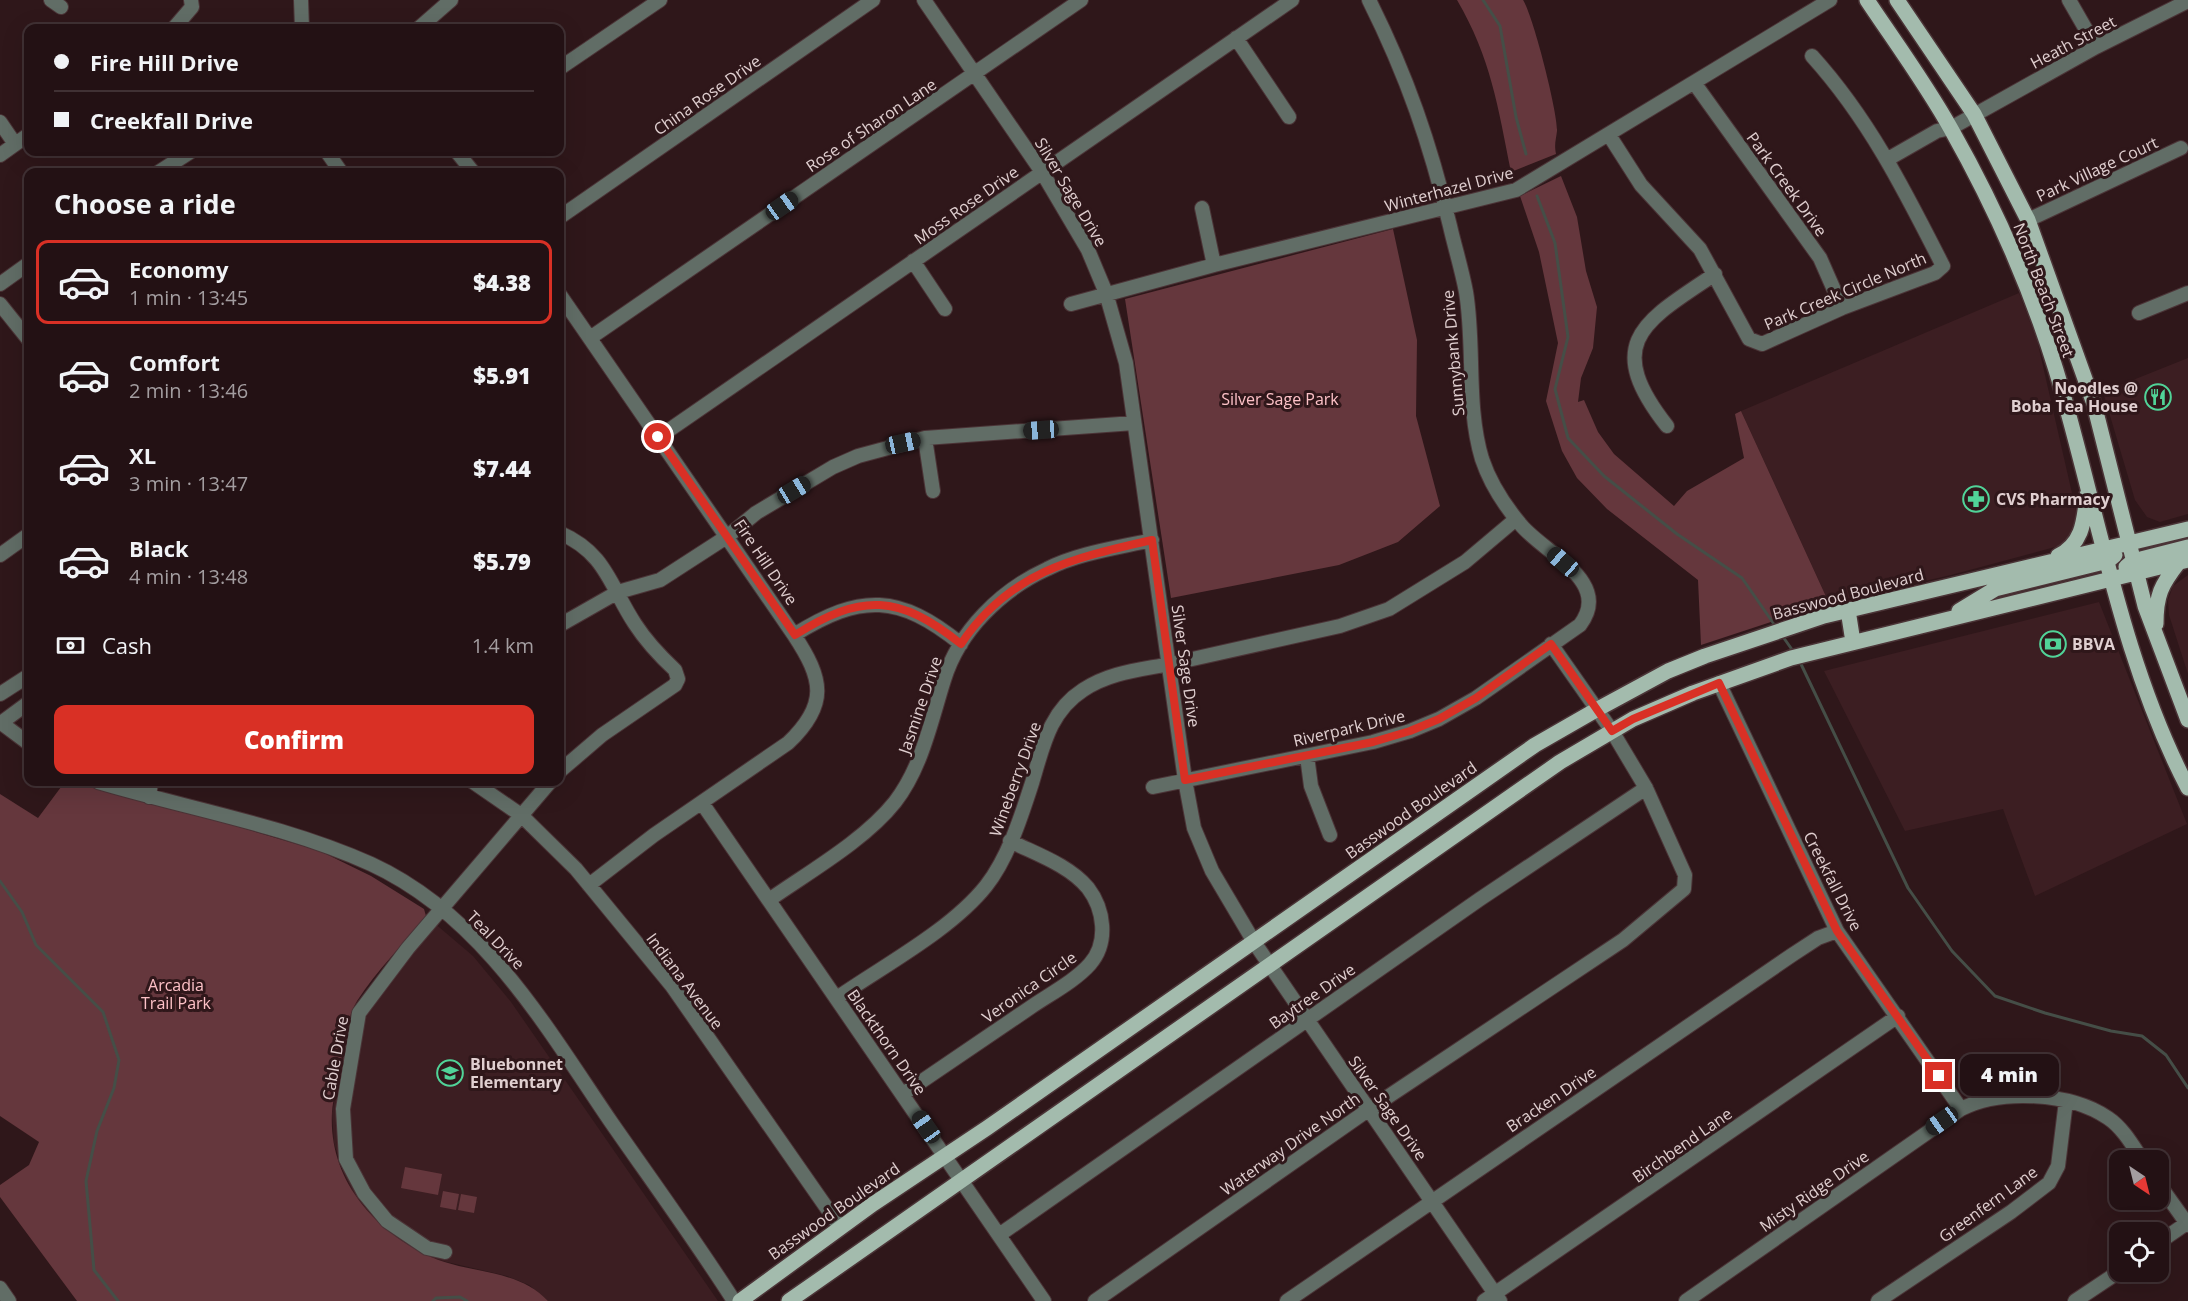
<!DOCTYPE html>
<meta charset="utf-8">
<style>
body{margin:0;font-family:"Open Sans",sans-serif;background:#2b1a1d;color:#f1f3f6;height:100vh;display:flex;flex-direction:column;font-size:22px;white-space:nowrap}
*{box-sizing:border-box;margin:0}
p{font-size:20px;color:#a39da0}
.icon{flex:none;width:33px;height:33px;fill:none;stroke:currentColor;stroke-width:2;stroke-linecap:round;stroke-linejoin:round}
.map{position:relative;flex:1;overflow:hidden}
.panel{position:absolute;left:24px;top:168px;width:540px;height:618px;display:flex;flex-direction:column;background:#231114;border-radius:12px;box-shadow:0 6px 24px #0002,0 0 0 2px #403134}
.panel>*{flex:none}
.banner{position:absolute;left:24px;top:24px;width:540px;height:132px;border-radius:12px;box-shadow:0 6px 24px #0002,0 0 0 2px #403134;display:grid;align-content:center;height:132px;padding:0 30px;background:#231114}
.needle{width:39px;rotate:145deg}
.buttons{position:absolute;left:2109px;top:1150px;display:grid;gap:12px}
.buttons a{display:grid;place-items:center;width:60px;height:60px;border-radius:12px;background:#231114;box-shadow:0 6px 24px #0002,0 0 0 2px #403134;font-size:30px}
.end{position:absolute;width:27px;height:27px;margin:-14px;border:8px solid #d93025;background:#fff;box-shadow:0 0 0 3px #fff}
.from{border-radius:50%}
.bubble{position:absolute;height:42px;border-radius:12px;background:#231114;box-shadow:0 6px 24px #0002,0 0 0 2px #403134;font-size:20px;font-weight:800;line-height:42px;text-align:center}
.car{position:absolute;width:18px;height:36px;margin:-18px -9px;border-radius:8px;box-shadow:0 0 4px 2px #0007;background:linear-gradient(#222 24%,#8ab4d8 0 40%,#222 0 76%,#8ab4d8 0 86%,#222 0)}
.banner b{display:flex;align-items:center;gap:21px;height:57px;font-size:22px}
.banner b+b{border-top:2px solid #403134}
.banner i{width:15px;height:15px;background:#f1f3f6}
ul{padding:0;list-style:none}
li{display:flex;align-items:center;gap:18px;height:84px;margin:0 12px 9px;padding:0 18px;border:3px solid transparent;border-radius:12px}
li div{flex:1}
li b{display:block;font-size:22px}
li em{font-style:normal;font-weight:800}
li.active{border-color:#d93025}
li>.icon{width:54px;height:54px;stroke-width:1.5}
h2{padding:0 30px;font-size:27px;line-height:72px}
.pay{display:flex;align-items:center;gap:15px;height:66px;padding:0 30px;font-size:22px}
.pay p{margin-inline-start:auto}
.button{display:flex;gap:12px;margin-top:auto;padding:12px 30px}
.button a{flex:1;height:69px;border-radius:12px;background:#d93025;color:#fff;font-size:24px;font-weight:800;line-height:69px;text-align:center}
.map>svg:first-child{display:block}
.built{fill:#3c1e22}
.green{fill:#65373d}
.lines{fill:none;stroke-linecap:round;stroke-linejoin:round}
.stream{stroke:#454e47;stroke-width:3}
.minor-casing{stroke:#4b3437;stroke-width:16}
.major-casing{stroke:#4b3437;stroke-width:18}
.minor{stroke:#616d66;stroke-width:14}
.major{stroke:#a3bbad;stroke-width:15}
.route{stroke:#d93025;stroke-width:8}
.labels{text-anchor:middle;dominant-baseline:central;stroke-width:6;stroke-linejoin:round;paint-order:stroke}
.street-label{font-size:16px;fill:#e0cfd0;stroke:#2f171a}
.poi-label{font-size:16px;font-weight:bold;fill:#e0cfd0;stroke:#2f171a;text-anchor:start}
.park-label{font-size:16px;fill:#fdc1c7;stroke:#2f171a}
</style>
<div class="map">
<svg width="2188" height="1301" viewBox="0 0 2188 1301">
<rect width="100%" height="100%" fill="#2f171a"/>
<!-- built -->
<path class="built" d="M2019,293L2037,340L2077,515L2066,544L1951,575L1829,603L1741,411Z
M2188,358V514L2160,522L2147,517L2135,500L2103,392Z
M2188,575V674L2169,615L2168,600L2173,586Z
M2099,602L2187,824L2035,896L2003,809L1905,831L1824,671Z
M426,916L473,956L511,1002L718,1301H548L529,1285L507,1276L434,1259L401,1243L377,1224L357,1200L343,1172L334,1143L332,1113L347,1034L356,1003Z"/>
<!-- green -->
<path class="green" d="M1457,0H1523C1533,15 1558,113 1557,131C1556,140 1554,144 1556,154L1511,172C1498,107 1491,58 1457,0Z
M1561,176L1577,217L1586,271L1597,307L1593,348L1581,378L1578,402L1584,400L1598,432L1614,454L1674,506L1687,491L1744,458L1735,414L1741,411L1829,603L1701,645L1698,580L1607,509L1577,478L1562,451L1546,401L1558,343L1539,252L1520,196Z
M1393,229L1417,340L1416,416L1440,506L1398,542L1339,565L1171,598L1125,299Z
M58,782H87L320,851L371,876L424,909L426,916C404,944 376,971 357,1001C346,1019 344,1047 340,1067C338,1082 333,1098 332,1112C328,1179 374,1231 431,1257C469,1274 517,1268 548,1301H77L0,1197V1185L29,1165L39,1142L0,1116V794L38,818L61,787Z
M405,1167L442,1174L438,1195L401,1188Z
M443,1191L459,1194L456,1210L440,1207Z
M461,1194L477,1197L474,1213L458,1210Z"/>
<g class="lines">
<!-- stream -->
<path class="stream" d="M1483,0L1500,26L1516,117L1526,154
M1537,196L1555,243L1568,337L1555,389L1568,438L1604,476L1677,534L1742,578L1776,627
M1781,634L1793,651
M1800,662L1908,888L1952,951L1995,996L2045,1013L2111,1031L2142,1036L2166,1055L2188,1088
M0,881L22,912L36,945L103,1012L119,1060L114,1088L97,1131L86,1181L94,1270L118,1301
M433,1301L436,1298L460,1297L467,1301"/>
<!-- minor casing -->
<g class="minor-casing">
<path id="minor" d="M51,0L61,7
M301,0L302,28
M924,0L1042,172L1088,250L1106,293L1126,363L1185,780L1194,828L1212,871L1254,942L1500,1301
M2069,0L2096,47
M174,28L192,7L191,0
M419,28L451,0
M1236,38L1289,117
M560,68L660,0
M1695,84L1820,258L1842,308
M0,122L15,144
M1609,135L1641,185L1700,249L1749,339L1762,344L1842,308L1935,273L1943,266C1905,191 1869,119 1812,56
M327,152L341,172
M457,152L473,172
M0,155L28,135
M1888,159L1937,131L1951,128L2096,47L2188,1
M159,172L190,152
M1202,208L1214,265
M560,217L873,0
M2028,220L2181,148
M913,261L945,309
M0,284L28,264
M560,295L794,635C823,679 829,704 788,743L654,835L589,885
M0,304L28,339
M1071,304L1214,265L1516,190L1830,0
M2139,313L2188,293
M590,338L1081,0
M1667,426C1601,342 1645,321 1715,274
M659,437L1292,0
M925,438L933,491
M560,533C606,553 610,586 635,624C646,641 660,656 675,670L678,679L675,685L602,735L560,771
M0,555L28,535
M560,625L618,592L660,580L728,536L756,513L833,467L858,456L925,438L1134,423
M794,635C861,593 899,594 961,644
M1719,683L1837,931L1961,1109
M0,694L28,676
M0,722L28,743
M1,723L28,703
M1307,756L1311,786L1330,835
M98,782C189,809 284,825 371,864C482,915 545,1025 611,1122C652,1181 695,1240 734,1301
M473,782L521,815L576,869L672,986L840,1227
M1153,787L1373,742L1410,731L1439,719L1476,698L1580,625C1613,581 1545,554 1521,525C1505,506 1490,483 1482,459C1466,406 1475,346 1466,292C1462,270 1455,248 1450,226C1430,143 1407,76 1369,0
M149,797L151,782
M702,803L1044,1301
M769,900C809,872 865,840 895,802C922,767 931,721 944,680C959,631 1001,590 1047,569C1079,553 1117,548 1152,540
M837,998C883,966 951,930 986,886C1008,858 1021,817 1032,783C1043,747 1049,712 1083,690C1110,672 1140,670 1170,664L1340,626L1389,609L1465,562L1516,519
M903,1094C946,1065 989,1036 1031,1007C1050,994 1075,981 1090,964C1109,942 1104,909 1088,888C1069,865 1036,854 1010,841
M2158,1183L2188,1225
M999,1235L1480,899L1646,788
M2158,1243L2187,1223
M445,1252L427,1248L387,1221L364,1193L346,1159L343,1109L359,1013L408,948L550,782
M0,1288L9,1301
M1095,1301L1368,1110L1623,940L1684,889L1685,875L1646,788L1612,731L1551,644
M1287,1301L1792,955L1818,938L1837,931
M1484,1301L1898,1016
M1686,1301L1961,1109C2000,1089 2070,1092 2108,1118C2123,1128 2133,1146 2143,1161
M1878,1301L2011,1212L2049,1183L2058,1166L2066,1101
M2075,1301L2120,1271"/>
</g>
<!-- major casing -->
<g class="major-casing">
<path id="major" d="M1867,0C1895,42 1926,84 1951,129C1994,205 2030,286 2056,370C2098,509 2120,658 2188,788
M1897,0L1974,114L2028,220L2094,404L2145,606L2188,720
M2058,556C2083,543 2084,521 2087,495
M2126,567L2133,561L2188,547
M1848,610L1853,642
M1959,611L1995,589L2108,561L2115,555
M2156,624C2156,595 2161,585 2179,562
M740,1301L873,1204L987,1128L1475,787L1535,745L1596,710L1668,671L1705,656L1824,616L2188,529
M789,1301L1560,762L1633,719L1693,693L1791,658L2188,560"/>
</g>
<!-- minor -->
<use href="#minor" class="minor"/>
<!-- major -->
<use href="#major" class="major"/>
</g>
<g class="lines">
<!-- route -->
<path class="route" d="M658,437L795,635C861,593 899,594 961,644C1009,572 1073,558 1152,540L1185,780L1373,742L1410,731L1439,719L1476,698L1551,644L1612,731L1633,719L1719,683L1837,931L1939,1076"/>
</g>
<!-- icons -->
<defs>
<g id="restaurant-ring" transform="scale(1.35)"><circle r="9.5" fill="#2f171a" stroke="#51d398" stroke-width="1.5"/><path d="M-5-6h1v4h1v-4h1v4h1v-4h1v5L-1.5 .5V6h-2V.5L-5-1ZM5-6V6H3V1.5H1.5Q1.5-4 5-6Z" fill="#51d398"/></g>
<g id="pharmacy-ring" transform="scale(1.35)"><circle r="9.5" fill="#2f171a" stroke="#51d398" stroke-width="1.5"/><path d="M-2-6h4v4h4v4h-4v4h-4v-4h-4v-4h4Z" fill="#51d398"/></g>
<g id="bank-ring" transform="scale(1.35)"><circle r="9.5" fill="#2f171a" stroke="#51d398" stroke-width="1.5"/><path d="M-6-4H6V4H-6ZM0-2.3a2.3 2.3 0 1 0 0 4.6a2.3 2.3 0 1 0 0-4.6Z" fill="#51d398"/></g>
<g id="school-ring" transform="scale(1.35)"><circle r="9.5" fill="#2f171a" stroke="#51d398" stroke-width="1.5"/><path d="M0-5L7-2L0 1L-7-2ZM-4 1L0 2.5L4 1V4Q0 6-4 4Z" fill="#51d398"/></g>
</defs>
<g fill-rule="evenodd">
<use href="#restaurant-ring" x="2158" y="397"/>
<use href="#pharmacy-ring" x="1976" y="499"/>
<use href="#bank-ring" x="2053" y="644"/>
<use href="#school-ring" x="450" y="1073"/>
</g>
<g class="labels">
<!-- street labels -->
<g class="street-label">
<text transform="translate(2073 42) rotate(-28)">Heath Street</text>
<text transform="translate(707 95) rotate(-35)">China Rose Drive</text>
<text transform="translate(871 125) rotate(-34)">Rose of Sharon Lane</text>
<text transform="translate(2097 169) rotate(-25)">Park Village Court</text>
<text transform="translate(1787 184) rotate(54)">Park Creek Drive</text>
<text transform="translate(1449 189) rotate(-15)">Winterhazel Drive</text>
<text transform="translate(1071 192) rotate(59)">Silver Sage Drive</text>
<text transform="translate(966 205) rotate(-35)">Moss Rose Drive</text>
<text transform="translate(2044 290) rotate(69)">North Beach Street</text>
<text transform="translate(1845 291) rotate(-23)">Park Creek Circle North</text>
<text transform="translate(1453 353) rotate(-95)">Sunnybank Drive</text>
<text transform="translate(766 562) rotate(56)">Fire Hill Drive</text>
<text transform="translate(1848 594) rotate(-15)">Basswood Boulevard</text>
<text transform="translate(1186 666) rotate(82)">Silver Sage Drive</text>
<text transform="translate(920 705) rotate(-71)">Jasmine Drive</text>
<text transform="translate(1349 728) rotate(-13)">Riverpark Drive</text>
<text transform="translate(1015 779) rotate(-70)">Wineberry Drive</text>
<text transform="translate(1411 810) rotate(-35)">Basswood Boulevard</text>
<text transform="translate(1833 881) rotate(63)">Creekfall Drive</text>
<text transform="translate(496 940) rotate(46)">Teal Drive</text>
<text transform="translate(685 981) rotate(53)">Indiana Avenue</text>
<text transform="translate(1029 987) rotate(-35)">Veronica Circle</text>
<text transform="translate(1312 996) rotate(-35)">Baytree Drive</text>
<text transform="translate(887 1042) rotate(55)">Blackthorn Drive</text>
<text transform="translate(335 1058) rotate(-80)">Cable Drive</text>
<text transform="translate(1551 1099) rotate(-34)">Bracken Drive</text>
<text transform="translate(1388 1108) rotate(55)">Silver Sage Drive</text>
<text transform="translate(1290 1144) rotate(-35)">Waterway Drive North</text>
<text transform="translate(1682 1145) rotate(-35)">Birchbend Lane</text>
<text transform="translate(1814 1191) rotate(-35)">Misty Ridge Drive</text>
<text transform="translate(1988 1204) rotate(-36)">Greenfern Lane</text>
<text transform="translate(834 1211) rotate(-35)">Basswood Boulevard</text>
</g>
<!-- poi labels -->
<g class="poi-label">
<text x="2138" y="388" text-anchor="end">Noodles @<tspan x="2138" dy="18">Boba Tea House</tspan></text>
<text x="1996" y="499">CVS Pharmacy</text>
<text x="2072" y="644">BBVA</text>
<text x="470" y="1064">Bluebonnet<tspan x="470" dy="18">Elementary</tspan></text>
</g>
<!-- park labels -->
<g class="park-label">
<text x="1280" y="399">Silver Sage Park</text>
<text x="176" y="985">Arcadia<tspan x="176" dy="18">Trail Park</tspan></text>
</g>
</g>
</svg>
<div class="buttons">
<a><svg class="needle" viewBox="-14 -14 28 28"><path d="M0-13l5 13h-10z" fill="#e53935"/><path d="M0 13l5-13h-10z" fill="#a39da0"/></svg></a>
<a><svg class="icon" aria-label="locate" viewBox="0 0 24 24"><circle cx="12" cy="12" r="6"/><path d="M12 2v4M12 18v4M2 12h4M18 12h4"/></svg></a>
</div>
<i class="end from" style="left:658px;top:437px"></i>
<i class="end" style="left:1939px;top:1076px"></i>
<div class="bubble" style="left:1960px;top:1054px;width:99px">4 min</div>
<i class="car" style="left:782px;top:206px;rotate:55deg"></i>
<i class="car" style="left:1041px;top:430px;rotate:266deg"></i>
<i class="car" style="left:903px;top:443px;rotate:78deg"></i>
<i class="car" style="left:794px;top:490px;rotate:59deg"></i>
<i class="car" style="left:1563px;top:562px;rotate:311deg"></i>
<i class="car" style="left:1942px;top:1121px;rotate:235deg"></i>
<i class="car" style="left:926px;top:1127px;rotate:325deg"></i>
<div class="banner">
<b><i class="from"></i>Fire Hill Drive</b>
<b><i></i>Creekfall Drive</b>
</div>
<section class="panel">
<h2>Choose a ride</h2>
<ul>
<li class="active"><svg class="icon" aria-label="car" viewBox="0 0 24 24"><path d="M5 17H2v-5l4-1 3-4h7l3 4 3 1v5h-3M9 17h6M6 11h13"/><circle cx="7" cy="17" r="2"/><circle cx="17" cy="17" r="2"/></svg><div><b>Economy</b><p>1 min · 13:45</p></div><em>$4.38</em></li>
<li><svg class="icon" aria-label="car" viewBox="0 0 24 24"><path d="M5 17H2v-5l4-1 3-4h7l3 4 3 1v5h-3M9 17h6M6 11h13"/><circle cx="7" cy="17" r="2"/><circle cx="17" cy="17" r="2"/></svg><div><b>Comfort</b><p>2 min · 13:46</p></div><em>$5.91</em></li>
<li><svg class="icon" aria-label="car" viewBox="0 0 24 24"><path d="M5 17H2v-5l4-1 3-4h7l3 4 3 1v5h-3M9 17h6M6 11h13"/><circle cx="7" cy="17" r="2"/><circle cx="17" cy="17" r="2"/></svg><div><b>XL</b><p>3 min · 13:47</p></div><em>$7.44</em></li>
<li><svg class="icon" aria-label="car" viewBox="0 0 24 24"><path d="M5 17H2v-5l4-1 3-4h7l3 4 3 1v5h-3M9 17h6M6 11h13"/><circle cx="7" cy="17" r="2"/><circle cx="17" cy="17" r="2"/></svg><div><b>Black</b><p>4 min · 13:48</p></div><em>$5.79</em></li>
</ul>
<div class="pay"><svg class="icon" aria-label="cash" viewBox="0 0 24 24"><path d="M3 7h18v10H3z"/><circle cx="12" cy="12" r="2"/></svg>Cash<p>1.4 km</p></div>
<div class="button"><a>Confirm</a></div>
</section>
</div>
